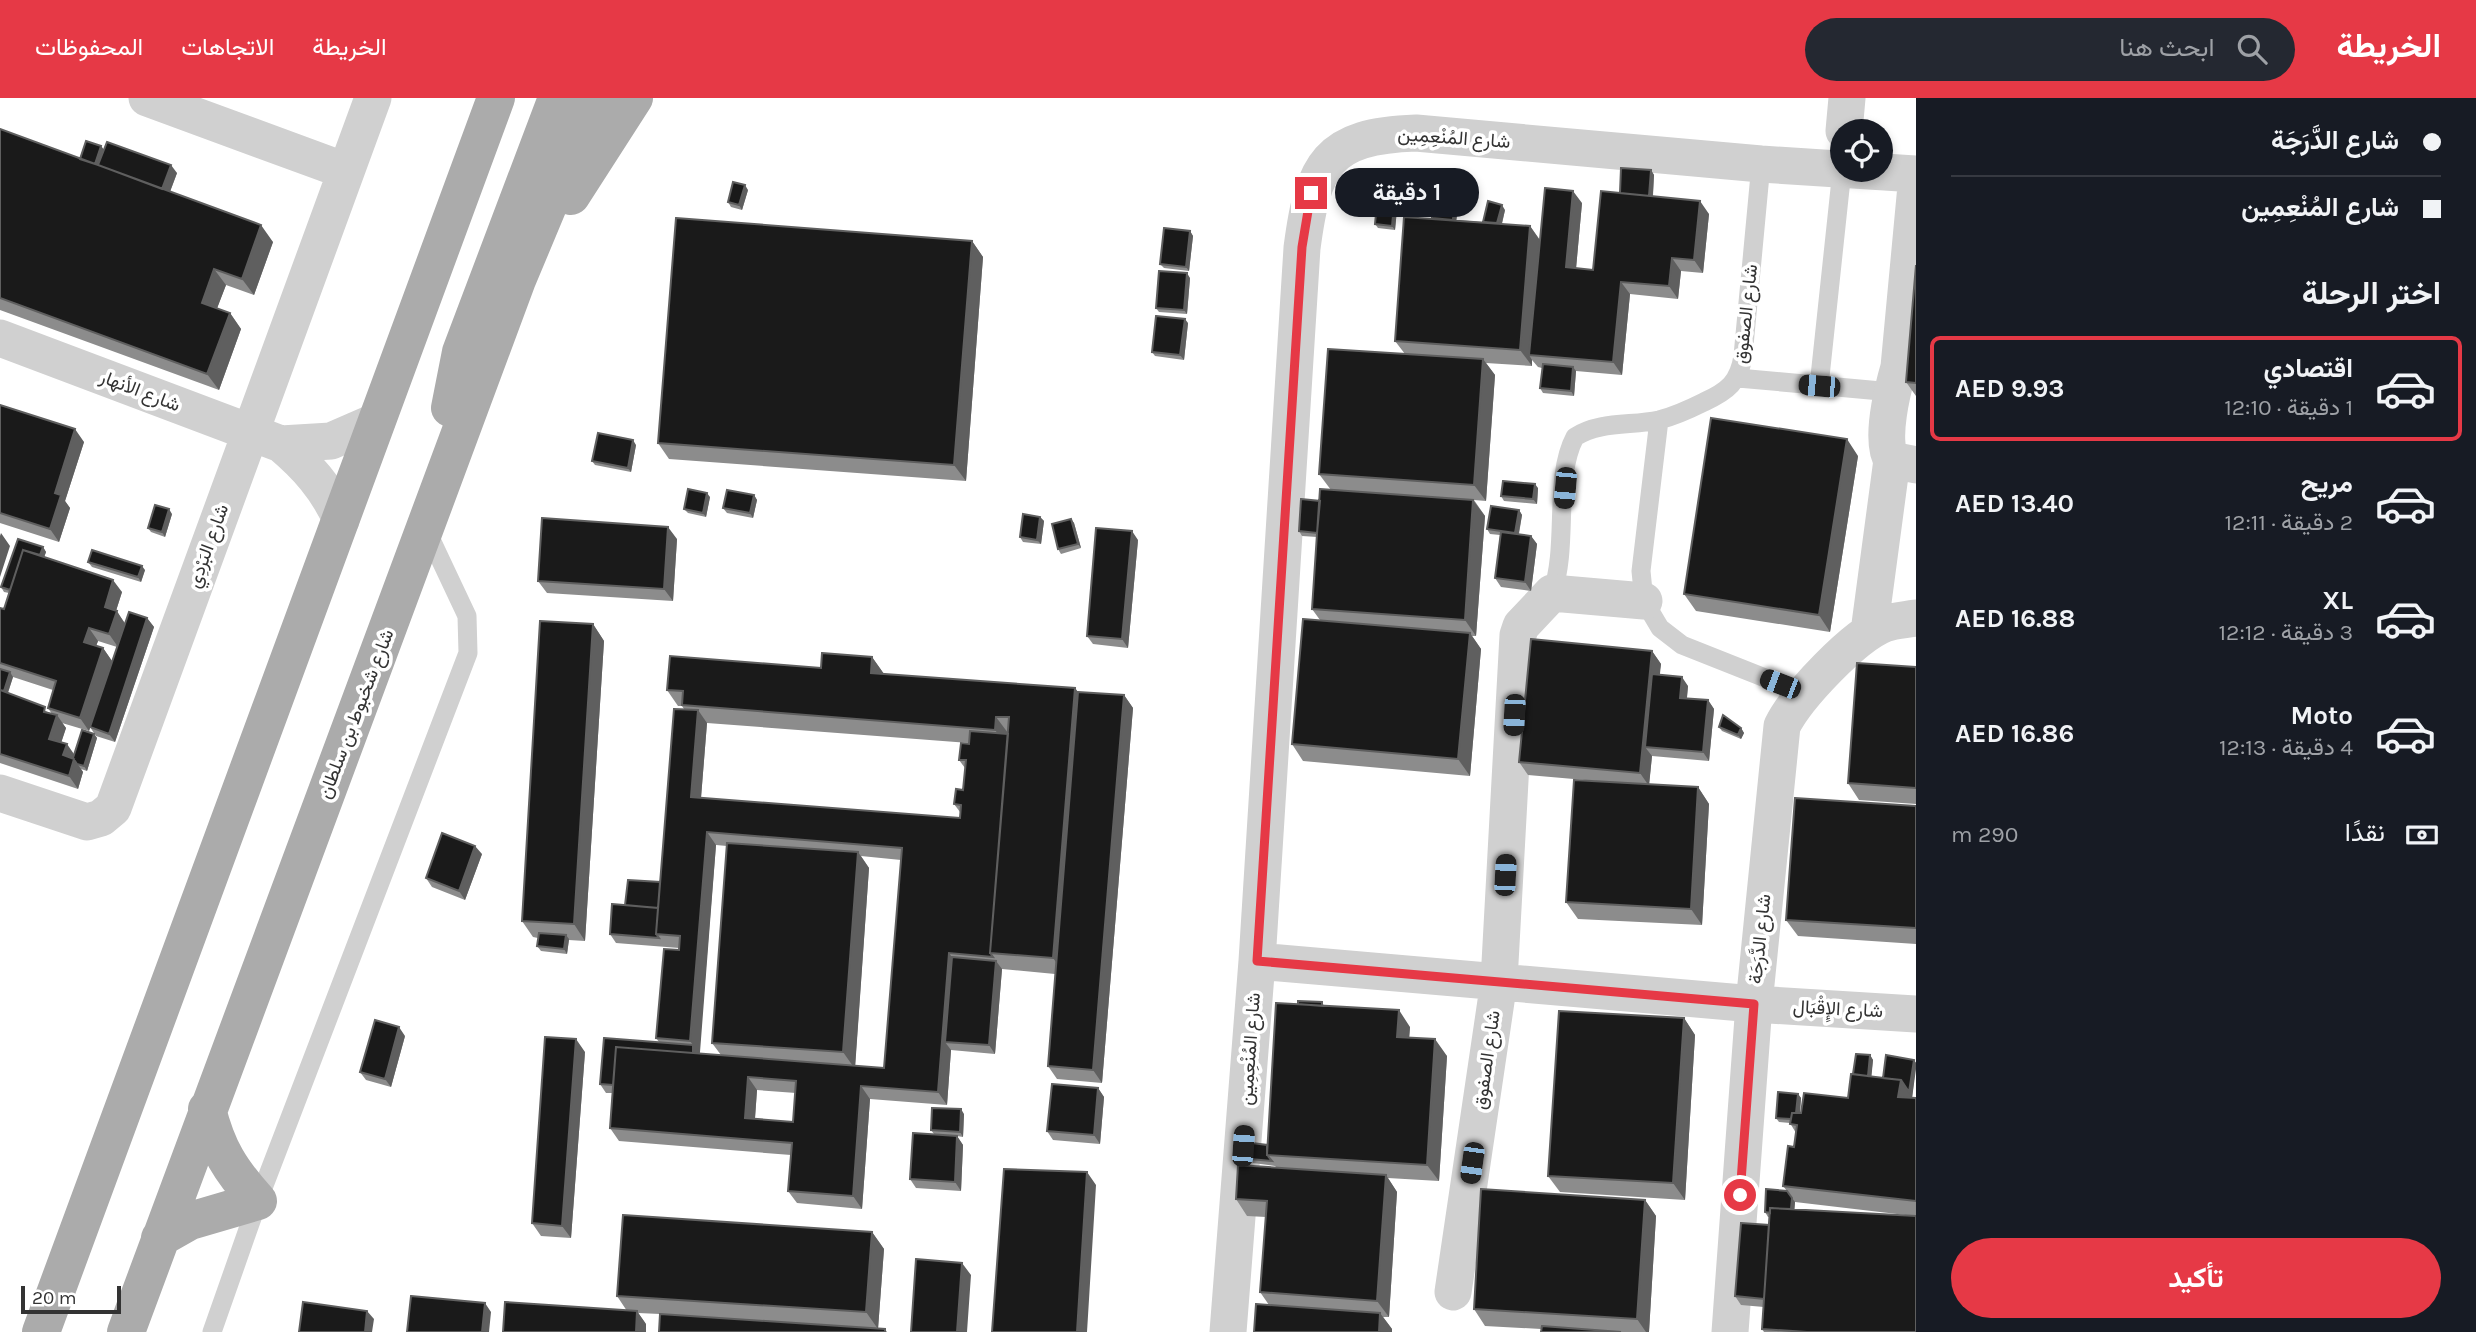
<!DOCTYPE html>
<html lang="ar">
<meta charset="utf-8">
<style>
body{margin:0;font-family:Karla,Vazirmatn,sans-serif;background:#242831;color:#f1f3f6;direction:rtl;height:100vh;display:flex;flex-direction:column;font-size:26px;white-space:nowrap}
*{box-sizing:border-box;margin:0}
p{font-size:23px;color:#9ea1a6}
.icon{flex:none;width:38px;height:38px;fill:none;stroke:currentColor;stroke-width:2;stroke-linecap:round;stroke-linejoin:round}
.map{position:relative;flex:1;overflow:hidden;direction:ltr}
.drawer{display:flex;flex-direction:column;background:#171b24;width:560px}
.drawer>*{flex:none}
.banner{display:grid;align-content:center;height:154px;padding:0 35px;background:#171b24}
.fabs{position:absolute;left:1830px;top:21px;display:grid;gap:14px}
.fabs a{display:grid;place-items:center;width:63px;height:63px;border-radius:50%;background:#171b24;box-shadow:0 4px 10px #0003;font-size:35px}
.scale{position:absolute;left:21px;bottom:18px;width:100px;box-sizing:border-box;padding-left:7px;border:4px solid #333;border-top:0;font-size:19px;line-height:24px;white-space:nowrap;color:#333;-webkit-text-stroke:5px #fff;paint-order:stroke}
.end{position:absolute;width:32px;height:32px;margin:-16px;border:9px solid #e63946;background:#fff;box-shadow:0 0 0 4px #fff}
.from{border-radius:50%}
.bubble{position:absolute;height:49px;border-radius:24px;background:#171b24;box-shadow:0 4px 10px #0003;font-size:23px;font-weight:700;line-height:49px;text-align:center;direction:rtl}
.car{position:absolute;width:21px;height:42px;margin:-21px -10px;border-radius:9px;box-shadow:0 0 5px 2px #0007;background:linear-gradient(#222 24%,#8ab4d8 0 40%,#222 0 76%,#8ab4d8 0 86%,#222 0)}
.banner b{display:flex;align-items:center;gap:24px;height:66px;font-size:26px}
.banner b+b{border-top:2px solid #363941}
.banner i{width:18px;height:18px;background:#f1f3f6}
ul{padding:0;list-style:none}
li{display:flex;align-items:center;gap:21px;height:105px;margin:0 14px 10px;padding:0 21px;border:4px solid transparent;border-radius:10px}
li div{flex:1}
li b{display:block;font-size:26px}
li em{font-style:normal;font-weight:700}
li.on{border-color:#e63946}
li>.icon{width:63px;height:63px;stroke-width:1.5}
h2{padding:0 35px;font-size:32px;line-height:84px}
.pay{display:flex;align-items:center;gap:18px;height:77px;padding:0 35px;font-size:26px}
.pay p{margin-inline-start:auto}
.primary-button{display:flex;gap:14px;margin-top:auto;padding:14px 35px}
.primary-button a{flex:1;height:80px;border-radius:42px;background:#e63946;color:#fff;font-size:28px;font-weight:700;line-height:80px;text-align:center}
header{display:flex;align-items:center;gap:42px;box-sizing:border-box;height:98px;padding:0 35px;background:#e63946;color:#fff}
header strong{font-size:33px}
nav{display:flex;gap:38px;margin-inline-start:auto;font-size:24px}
.search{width:490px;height:63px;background:#242831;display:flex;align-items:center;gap:18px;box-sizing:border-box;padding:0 24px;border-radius:38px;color:#9ea1a6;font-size:26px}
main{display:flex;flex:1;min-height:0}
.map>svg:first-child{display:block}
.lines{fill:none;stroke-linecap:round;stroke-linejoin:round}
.service{stroke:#d0d0d0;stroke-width:19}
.minor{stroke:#d0d0d0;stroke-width:37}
.primary{stroke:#ababab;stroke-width:38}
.wall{fill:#8c8c8c;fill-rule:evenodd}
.shaded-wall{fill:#5f5f5f}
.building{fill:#1a1a1a;stroke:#5f5f5f;stroke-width:2;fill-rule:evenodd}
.route{stroke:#e63946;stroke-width:9}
.labels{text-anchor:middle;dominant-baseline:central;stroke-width:7;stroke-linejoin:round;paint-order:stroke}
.street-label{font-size:19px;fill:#333;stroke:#fff}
</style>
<header>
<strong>الخريطة</strong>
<div class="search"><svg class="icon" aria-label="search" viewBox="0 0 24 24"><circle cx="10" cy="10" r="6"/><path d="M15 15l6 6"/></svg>ابحث هنا</div>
<nav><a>الخريطة</a><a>الاتجاهات</a><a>المحفوظات</a></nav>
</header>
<main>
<section class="drawer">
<div class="banner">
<b><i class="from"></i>شارع الدَّرَجَة</b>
<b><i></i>شارع المُنْعِمِين</b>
</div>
<h2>اختر الرحلة</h2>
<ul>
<li class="on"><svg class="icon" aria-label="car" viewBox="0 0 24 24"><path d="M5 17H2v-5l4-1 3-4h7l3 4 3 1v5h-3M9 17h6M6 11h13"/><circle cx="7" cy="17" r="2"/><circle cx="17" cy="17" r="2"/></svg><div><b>اقتصادي</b><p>1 دقيقة · 12:10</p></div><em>AED 9.93</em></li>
<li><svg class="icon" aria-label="car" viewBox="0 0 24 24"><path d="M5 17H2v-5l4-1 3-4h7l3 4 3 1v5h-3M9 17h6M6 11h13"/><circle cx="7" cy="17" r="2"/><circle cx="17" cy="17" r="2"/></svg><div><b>مريح</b><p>2 دقيقة · 12:11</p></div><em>AED 13.40</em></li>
<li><svg class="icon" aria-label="car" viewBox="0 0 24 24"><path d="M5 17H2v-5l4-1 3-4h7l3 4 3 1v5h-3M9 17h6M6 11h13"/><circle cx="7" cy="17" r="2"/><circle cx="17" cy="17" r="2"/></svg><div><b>XL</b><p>3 دقيقة · 12:12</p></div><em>AED 16.88</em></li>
<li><svg class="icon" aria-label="car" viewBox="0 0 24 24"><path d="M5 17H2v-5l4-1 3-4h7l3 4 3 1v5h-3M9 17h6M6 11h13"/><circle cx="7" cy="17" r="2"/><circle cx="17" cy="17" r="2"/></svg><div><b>Moto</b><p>4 دقيقة · 12:13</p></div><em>AED 16.86</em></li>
</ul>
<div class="pay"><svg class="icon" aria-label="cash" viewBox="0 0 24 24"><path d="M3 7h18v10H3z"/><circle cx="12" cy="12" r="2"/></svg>نقدًا<p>290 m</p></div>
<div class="primary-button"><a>تأكيد</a></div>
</section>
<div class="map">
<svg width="1916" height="1234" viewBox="0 0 1916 1234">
<rect width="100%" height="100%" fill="#fff"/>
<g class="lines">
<!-- service -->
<path class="service" d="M1738,280L1892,294
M1819,288L1842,72
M1659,322L1641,473L1644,503L1660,530L1682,547L1803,595
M1552,495C1569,448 1553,380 1575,339C1600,323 1631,328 1659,322C1675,318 1690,311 1704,304C1728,293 1739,284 1743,258L1761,66
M212,1234L258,1103L468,555L467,518L426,431"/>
<!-- minor -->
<path class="minor" d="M147,0L346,73
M1844,33L1847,0
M1916,88L1899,269C1893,290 1879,344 1892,362L1916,367
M0,240L281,346L331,343L377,323
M281,346C307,368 327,390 341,422
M1869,534L1892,362
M0,695L87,724L101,720L113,710L373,0
M1257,863L1754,906L1916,916
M1453,1194L1499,883L1518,537L1521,528L1552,495L1644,503
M1228,1234L1257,863L1302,150C1313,66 1327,38 1416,35L1761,66L1916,76
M1730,1234L1754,906L1782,628C1797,598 1854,538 1884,526C1894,522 1905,522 1916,520"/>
<!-- primary -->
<path class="primary" d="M571,98L634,0
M450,310L461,254L557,0
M160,1140L190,1123L258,1103C230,1072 217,1051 207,1011
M41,1234L496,0
M126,1234L517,182L593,0"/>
</g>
<!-- wall -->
<path class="wall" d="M0,31L80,61L101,48L104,52L177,75L170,94L273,144L254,197L226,187L217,210L230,215L241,231L219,292L0,212Z
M1651,72L1654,77L1653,98L1709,116L1703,175L1681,173L1678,201L1630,196L1622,277L1576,273L1574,298L1543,295L1540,290L1542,270L1538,269L1532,262V268L1486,265L1495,277L1486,403L1474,402L1485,418L1476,538H1472L1481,551L1470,678L1303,663L1292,646L1320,522L1312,511L1317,439L1302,438L1299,433L1320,403L1331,392L1319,376L1405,256L1395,243L1433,121L1454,104L1458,109L1456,122L1483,124L1505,112L1502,126L1530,128L1540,142L1582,105L1576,170L1593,172L1620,95Z
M748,92L742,112L731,109L728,104Z
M1395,96L1398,101L1395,132L1378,130L1375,126Z
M1190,133L1193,138L1189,173L1164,170L1160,166Z
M972,143L983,159L966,383L669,361L658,345Z
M1916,167V298L1906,284Z
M1190,180L1187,216L1159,214L1156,210Z
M1188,225L1184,262L1155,258L1152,254Z
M0,307L84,344L65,403L70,410L59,444L0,425Z
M636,347L631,374L595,367L592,363Z
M1858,358L1830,534L1696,513L1684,496Z
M1538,390L1537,406L1504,403L1501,398Z
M754,397L757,402L753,420L727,415L723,410Z
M710,399L706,419L688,415L684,411Z
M1519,412L1522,417L1519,436L1531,438L1537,446L1531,493L1501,489L1495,480L1500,437L1490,436L1487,431Z
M172,416L165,439L151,434L148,430Z
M1040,419L1044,423L1041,446L1023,444L1020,439Z
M1071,421L1074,425L1081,450L1061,456L1058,451Z
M677,441L673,503L547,495L538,483Z
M1138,442L1128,550L1093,546L1087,538Z
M43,449L46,454L44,459L122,494L116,513L125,525L147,520L154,529L115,644L96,638L90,629L117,549L98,543L96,548L103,550L112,563L89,633L62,625L66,630L61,645L74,657L94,636L97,640L87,673L81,671L83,674L78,691L0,665V510L4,511L9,495L4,494L1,489ZM13,579L53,592L48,610L52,616L8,595Z
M88,464L145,472L141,484L92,469Z
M593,526L604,543L585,843L569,842L567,856L541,853L537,848L538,840L533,839L522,823Z
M1652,553L1661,566L1659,577L1688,588L1687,600L1708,602L1714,611L1709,663L1652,658L1649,686L1698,689L1709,706L1702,827L1578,821L1566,804L1608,684L1528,677L1519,664Z
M872,559L884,576L1075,590L1078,594L1124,597L1133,610L1102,985L1057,981L1048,968L1055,876L1002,871L995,956L951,952L947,1007L870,1001L862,1111L797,1105L788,1093L791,1057L619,1043L610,1030L612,995H606L600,986L659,944L656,940L679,852V850L616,845L610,836L625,807L660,784L684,611L682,608H678L667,592L821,570ZM707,625L969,645L959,662L965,670L963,692L954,706L960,714V720L701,700ZM716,747L727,748L712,945L721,957L699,956ZM861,758L901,762L884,970L855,968L869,770ZM757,992L796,995L793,1024L755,1021Z
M1916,569V706L1859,702L1848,685Z
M1719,629L1741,630L1744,635L1741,641L1722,633Z
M1916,708V846L1798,838L1786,822Z
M482,756L465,802L432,789L426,780Z
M1322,904L1324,908L1410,929L1409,940L1447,958L1439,1083L1388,1080L1397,1094L1389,1219H1383L1392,1231L1269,1207L1260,1194L1266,1119L1247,1118L1236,1101L1276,1069L1275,1068L1253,1065L1250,1061L1267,1047L1298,906Z
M1684,920L1695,937L1685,1102L1560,1094L1548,1078Z
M405,938L391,989L366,982L360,974Z
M585,954L571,1140L541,1138L532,1125Z
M1870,957L1873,962L1871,978L1883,980L1914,962L1916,965L1912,1000H1916V1234H1764L1762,1231L1764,1209L1741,1207L1735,1198L1769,1127V1119H1768L1765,1114L1787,1093L1783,1088L1794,1049L1796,1035L1790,1025L1779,1024L1776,1020L1798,996L1801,1000L1800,1015L1848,1000L1853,976ZM1795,1104L1914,1118L1794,1111Z
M1098,990L1104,999L1100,1046L1053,1042L1047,1033Z
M964,1016L963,1039L957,1038L963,1047L961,1093L916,1090L910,1081L934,1036L931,1032Z
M1645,1102L1656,1118L1649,1234H1541V1231L1485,1228L1474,1211Z
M872,1134L884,1151L878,1231H885L887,1234H659L660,1216L638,1215L646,1226L627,1213L617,1198Z"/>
<!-- shaded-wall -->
<path class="shaded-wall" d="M101,48L104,52L96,79L93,74Z
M171,67L177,75L166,104L160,96Z
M1651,72L1654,77L1652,111L1649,106Z
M745,87L748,92L742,112L739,107Z
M1573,93L1582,105L1575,182L1566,169Z
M1395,96L1398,101L1395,132L1392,128Z
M1700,103L1709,116L1703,175L1694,162Z
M1454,104L1458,109L1456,126L1453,122Z
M1502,107L1505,112L1500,133L1497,128Z
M261,127L273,144L254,197L242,181Z
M1530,128L1541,144L1529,257L1532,262V268L1520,252Z
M1190,133L1193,138L1189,173L1186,169Z
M972,143L983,159L966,383L954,367Z
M1672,160L1681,173L1678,201L1669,188Z
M214,171L226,187L213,221L202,205Z
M1187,175L1190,180L1187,216L1184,212Z
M1621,184L1630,196L1622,277L1613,264Z
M230,215L241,231L219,292L207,276Z
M1185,221L1188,225L1184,262L1180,257Z
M1483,261L1495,277L1486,403L1474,387Z
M1573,269L1576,273L1574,298L1571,293Z
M75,331L84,344L65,403L70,410L59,444L50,431L55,395Z
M1847,341L1858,358L1830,534L1819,517Z
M633,342L636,347L631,374L628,370Z
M1535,386L1538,390L1537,406L1533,401Z
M707,395L710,399L706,419L703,415Z
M754,397L757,402L753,420L750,415Z
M1473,402L1485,418L1476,538L1465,522Z
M169,411L172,416L165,439L162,434Z
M1519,412L1522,417L1518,439L1515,435Z
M1040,419L1044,423L1041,446L1037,442Z
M1071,421L1074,425L1081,450L1078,446Z
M668,429L677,441L673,503L664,491Z
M1132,433L1138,442L1128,550L1122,541Z
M1,435L10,448L0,479V438Z
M1531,438L1537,446L1531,493L1525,484Z
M43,449L46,454L41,468L38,463Z
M142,468L145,472L141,484L138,479Z
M113,482L122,494L113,522L105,509Z
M117,513L125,526L118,549L109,536Z
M147,520L154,529L115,644L109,636Z
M593,526L604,543L585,843L574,826Z
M89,530L98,543L93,556L84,544Z
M1470,535L1481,551L1470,678L1458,661Z
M103,550L112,563L89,633L80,620Z
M1652,553L1661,566L1652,650L1645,649L1652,658L1649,688L1640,675Z
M872,559L884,576L871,575Z
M10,574L13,579L7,597L4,593Z
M1682,579L1688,588L1686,608L1680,600Z
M1075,590L1087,607L1065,876L1053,860Z
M1124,597L1133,610L1102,985L1093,972Z
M1708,602L1714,611L1709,663L1703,654Z
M698,612L707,625L700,712L691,699Z
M57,617L66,630L58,654L49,641Z
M996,619L1008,635L1007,648L995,632Z
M1741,630L1744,635L1741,641L1738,637Z
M94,636L97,640L87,673L84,668Z
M67,646L76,659L75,662L83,674L78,691L69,678L63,657Z
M1698,689L1709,706L1702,827L1691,811Z
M707,734L716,747L699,967L692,959L693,947L690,943Z
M475,748L482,756L465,802L459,793Z
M858,754L869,770L855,971L843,954Z
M566,837L569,841L567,856L564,851Z
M949,855L958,868L945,944L951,952L947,1007L938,994Z
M996,863L1002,871L995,956L989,947Z
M1399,912L1410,929L1408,955L1397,939Z
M1684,920L1695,937L1685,1102L1673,1085Z
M399,929L405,938L391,989L385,981Z
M576,941L585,954L571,1140L562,1128Z
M1435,941L1447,958L1439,1083L1427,1067Z
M1870,957L1873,962L1870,994L1866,989Z
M1914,962L1916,965V971L1910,1015L1898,999L1901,982Z
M748,979L757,992L754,1033L745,1020Z
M861,988L870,1001L862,1111L853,1098Z
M1098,990L1104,999L1100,1046L1094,1037Z
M1798,996L1801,1000L1799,1026L1796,1022Z
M961,1011L964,1016L963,1039L960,1034Z
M957,1038L963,1047L961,1093L955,1084Z
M1087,1074L1096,1087L1087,1234H1077Z
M1386,1077L1397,1094L1389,1219L1377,1203Z
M1792,1100L1795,1104L1794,1120L1791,1116Z
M1645,1102L1656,1118L1649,1234H1646L1637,1221Z
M872,1134L884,1151L878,1231L866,1214Z
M962,1165L971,1177L967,1234H957Z
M485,1205L491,1214L489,1234H482Z
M367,1213L374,1221L372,1234H365Z
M637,1213L646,1226V1234H636Z
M1380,1215L1392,1231V1234H1379Z"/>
<!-- building -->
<path class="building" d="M0,31L261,127L242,181L214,171L202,205L230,215L207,276L0,200Z
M86,43L101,48L95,66L80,61Z
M107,44L171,67L162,91L98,67Z
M1621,70L1651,72L1649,98L1620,95Z
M733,84L745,87L739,107L728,104Z
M1545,90L1573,93L1566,169L1593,172L1601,93L1700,103L1694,162L1672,160L1669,188L1621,184L1613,264L1529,257Z
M1378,95L1395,96L1392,128L1375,126Z
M1434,102L1454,104L1453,122L1432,120Z
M1488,103L1502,107L1497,125L1483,124Z
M1404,119L1530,128L1520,252L1395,243Z
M676,120L972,143L954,367L658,345Z
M1164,130L1190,133L1186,169L1160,166Z
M1916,167V285L1906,284Z
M1159,173L1187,175L1184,212L1156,210Z
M1156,218L1185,221L1180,257L1152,254Z
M1328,251L1483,261L1474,387L1319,376Z
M1543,266L1573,269L1571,293L1540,290Z
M0,307L75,331L55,395L61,397L50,431L0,415Z
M1711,320L1847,341L1819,517L1684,496Z
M598,335L633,342L628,370L592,363Z
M1503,383L1535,386L1533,401L1501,398Z
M688,391L707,395L703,415L684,411Z
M1320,391L1473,402L1465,522L1312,511Z
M727,392L754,397L750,415L723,410Z
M1301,401L1320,403L1317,435L1299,433Z
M155,407L169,411L162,434L148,430Z
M1491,408L1519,412L1515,435L1487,431Z
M1023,416L1040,419L1037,442L1020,439Z
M542,420L668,429L664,491L538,483Z
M1071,421L1078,446L1058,451L1052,426Z
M1096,430L1132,433L1122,541L1087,538Z
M1501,434L1531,438L1525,484L1495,480Z
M18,441L43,449L40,457L23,452L10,492L1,489Z
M23,452L113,482L105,509L117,513L109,536L89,530L84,544L103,550L80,620L48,610L56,583L0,565V510L4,511Z
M92,452L142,468L138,479L88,464Z
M129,514L147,520L109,636L90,629Z
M1303,521L1470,535L1458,661L1292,646Z
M540,523L593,526L574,826L522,823Z
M1531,541L1652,553L1640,675L1519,664Z
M822,555L872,559L871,575L1075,590L1053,860L990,855L1009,619H996L995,632L682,607L683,593L667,592L670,558L821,570Z
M1857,565L1916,569V690L1848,685Z
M0,571L10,574L4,593L0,592Z
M1652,576L1682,579L1680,600L1708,602L1703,654L1645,649Z
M0,592L45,609L44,614L57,617L49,641L67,646L63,657L74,661L69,678L0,656Z
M1078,594L1124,597L1093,972L1048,968Z
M674,611L698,612L691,699L960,720L961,707L954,706L956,691L963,692L966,662H959L961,645L969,646L970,633L1008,636L990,855L993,859L949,855L938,994L861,988L853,1098L788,1093L792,1045L610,1030L616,949L884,970L902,750L707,734L690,943L656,940L664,851L679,852L680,838L656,836ZM748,979L796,983L793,1024L745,1020Z
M1723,617L1741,630L1738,637L1719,629Z
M82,632L94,636L84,668L77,666L73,660Z
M1574,682L1698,689L1691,811L1566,804Z
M1795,700L1916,708V830L1786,822Z
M442,735L475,748L459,793L426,780Z
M727,745L858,754L843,954L712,945Z
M628,782L660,784L658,810L625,807Z
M612,806L658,810L656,836L659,840L610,836Z
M539,835L566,837L564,851L537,848Z
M952,859L996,863L989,947L945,944Z
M1298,903L1322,904V908L1298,906Z
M1276,905L1399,912L1397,939L1435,941L1427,1067L1267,1057Z
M1559,913L1684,920L1673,1085L1548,1078Z
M375,922L399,929L385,981L360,974Z
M545,939L576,941L562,1128L532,1125Z
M604,940L693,947V955L616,949L613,987L600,986Z
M1856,956L1870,957L1868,978L1853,976Z
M1886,957L1914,962L1909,994L1901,982L1883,980Z
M1851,976L1901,982L1898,999L1916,1000V1103L1783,1088L1788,1048L1794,1049L1797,1027L1790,1026L1792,1015H1801L1804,995L1848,1000Z
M1052,986L1098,990L1094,1037L1047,1033Z
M1778,994L1798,996L1796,1015H1792L1791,1021L1776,1020Z
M932,1010L961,1011L960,1034L931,1032Z
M913,1035L957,1038L955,1084L910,1081Z
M1252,1045L1267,1047V1057L1272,1063L1250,1061Z
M1238,1067L1386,1077L1377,1203L1260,1194L1267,1103L1236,1101Z
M1004,1071L1087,1074L1077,1234H992Z
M1481,1091L1645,1102L1637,1221L1474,1211Z
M1766,1091L1787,1093L1792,1100L1791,1111L1770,1110V1115L1765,1114Z
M1770,1110L1916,1118V1234H1807L1762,1231Z
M623,1117L872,1134L866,1214L617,1198Z
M1741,1125L1769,1127L1764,1201L1735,1198Z
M916,1161L962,1165L957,1234H911Z
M411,1198L485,1205L482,1234H407Z
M303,1204L367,1213L365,1234H299Z
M505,1204L637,1213L636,1234H503Z
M1256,1206L1380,1215L1379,1234H1254Z
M660,1216L885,1231V1234H659Z
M1542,1228L1621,1234H1541Z"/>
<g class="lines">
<!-- route -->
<path class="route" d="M1311,95L1302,149L1257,863L1754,906L1740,1097"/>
</g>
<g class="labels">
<!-- street labels -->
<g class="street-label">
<text transform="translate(1454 40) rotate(4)">شارع المُنْعِمِين</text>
<text transform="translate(1746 216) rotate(-84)">شارع الصفوق</text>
<text transform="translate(140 293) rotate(21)">شارع الأنهار</text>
<text transform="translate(208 448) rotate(-70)">شارع البَرْدِي</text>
<text transform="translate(356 616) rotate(-69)">شارع شخبوط بن سلطان</text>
<text transform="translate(1760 841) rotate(-84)">شارع الدَّرَجَة</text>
<text transform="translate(1838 911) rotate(3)">شارع الإِقْبَال</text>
<text transform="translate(1250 951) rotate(-86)">شارع المُنْعِمِين</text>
<text transform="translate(1487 962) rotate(-82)">شارع الصفوق</text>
</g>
</g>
</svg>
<div class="fabs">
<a><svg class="icon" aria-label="locate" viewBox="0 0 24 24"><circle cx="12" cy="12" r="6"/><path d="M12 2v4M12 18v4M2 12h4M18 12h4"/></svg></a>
</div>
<div class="scale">20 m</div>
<i class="end from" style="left:1740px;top:1097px"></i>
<i class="end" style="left:1311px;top:95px"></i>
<div class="bubble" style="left:1335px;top:70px;width:144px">1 دقيقة</div>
<i class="car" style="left:1819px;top:288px;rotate:275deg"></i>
<i class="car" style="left:1565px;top:390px;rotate:185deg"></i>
<i class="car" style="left:1780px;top:586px;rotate:291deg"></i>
<i class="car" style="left:1514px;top:617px;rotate:183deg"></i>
<i class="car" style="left:1505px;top:777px;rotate:3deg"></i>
<i class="car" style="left:1243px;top:1048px;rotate:4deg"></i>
<i class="car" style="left:1472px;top:1065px;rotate:188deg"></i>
</div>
</main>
